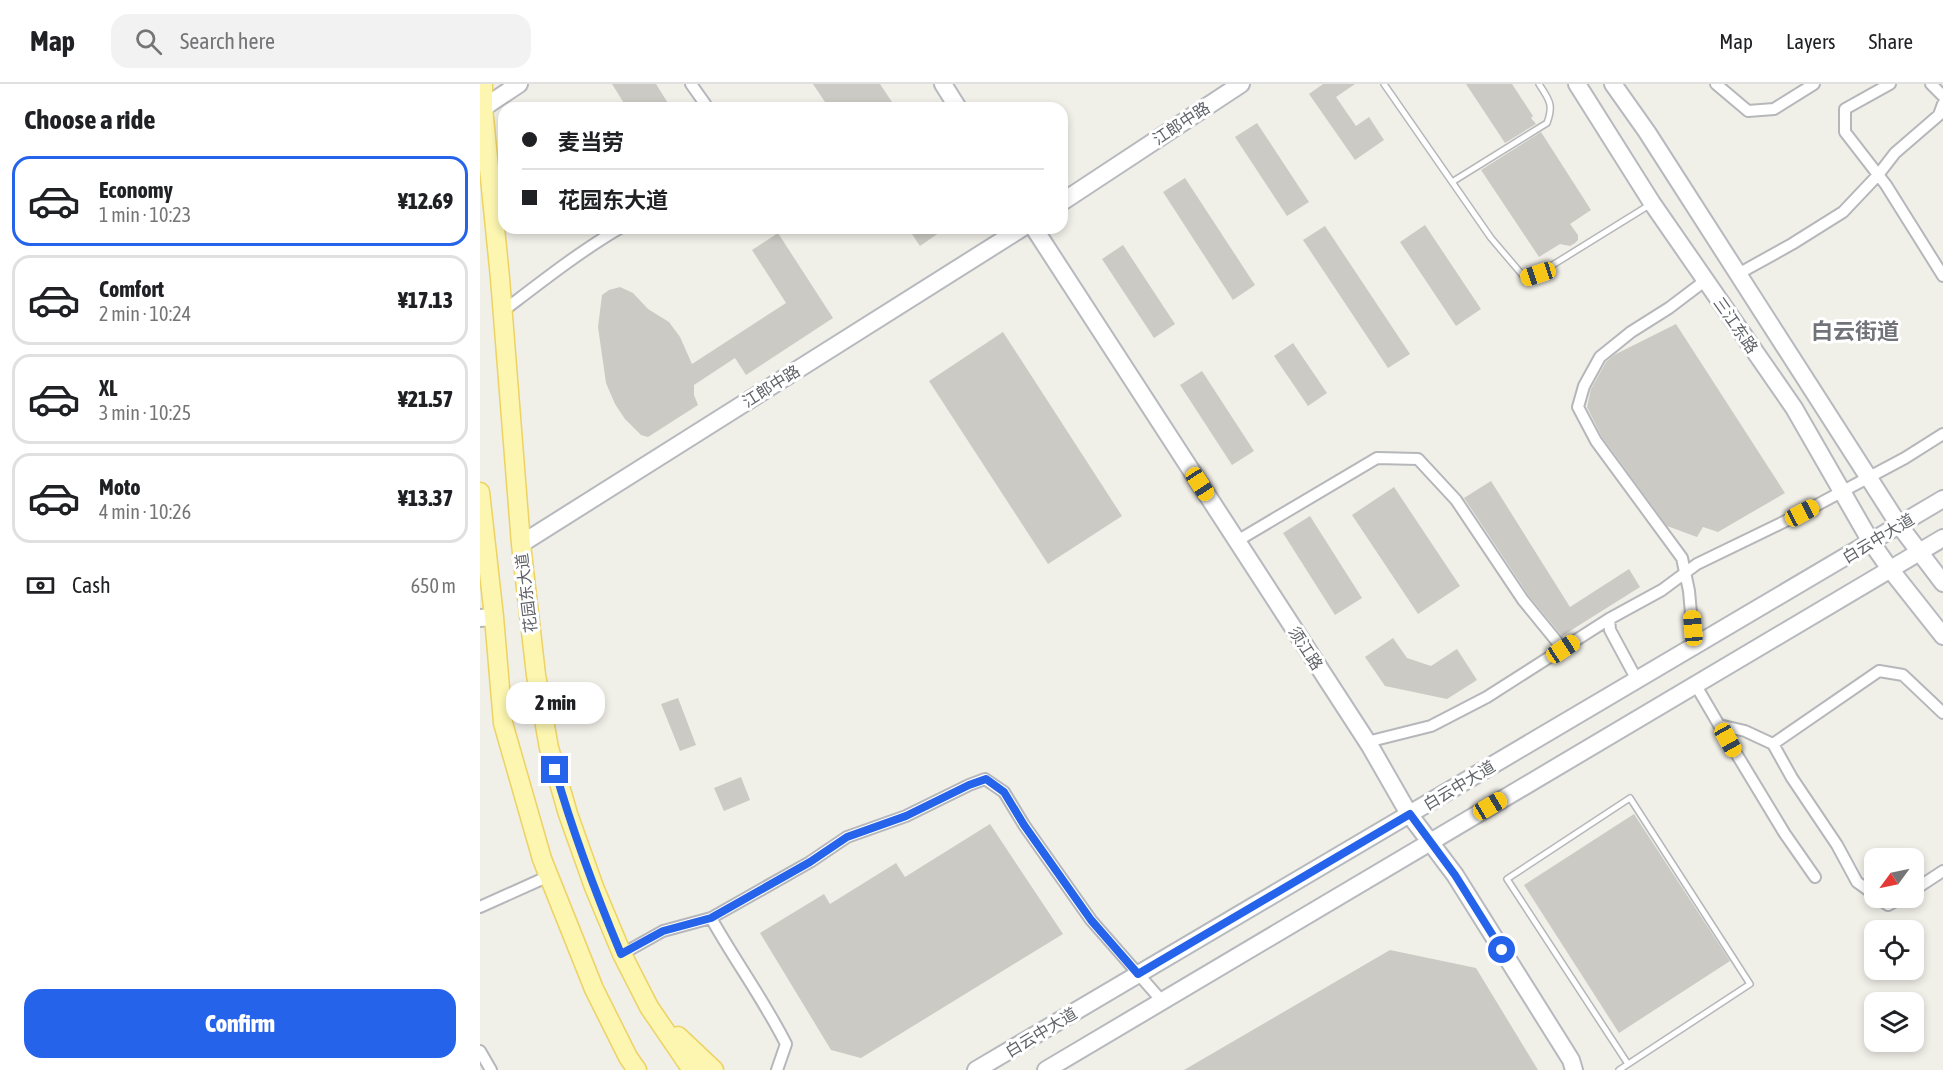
<!DOCTYPE html>
<meta charset="utf-8">
<style>
body{margin:0;font-family:"Asap Condensed","Noto Sans SC",sans-serif;background:#f2f2f2;color:#202124;height:100vh;display:flex;flex-direction:column;font-size:22px;white-space:nowrap}
*{box-sizing:border-box;margin:0}
p{font-size:20px;color:#757577}
.icon{flex:none;width:33px;height:33px;fill:none;stroke:currentColor;stroke-width:2;stroke-linecap:round;stroke-linejoin:round}
.map{position:relative;flex:1;overflow:hidden}
.drawer{display:flex;flex-direction:column;background:#fff;width:480px}
.drawer>*{flex:none}
.guide{position:absolute;left:18px;top:18px;width:570px;height:132px;border-radius:18px;box-shadow:0 3px 9px #0003;display:grid;align-content:center;height:132px;padding:0 24px;background:#fff}
.needle{width:39px;rotate:237deg}
.controls{position:absolute;left:1384px;top:764px;display:grid;gap:12px}
.controls a{display:grid;place-items:center;width:60px;height:60px;border-radius:12px;background:#fff;box-shadow:0 3px 9px #0003;font-size:30px}
.end{position:absolute;width:27px;height:27px;margin:-14px;border:8px solid #2563eb;background:#fff;box-shadow:0 0 0 3px #fff}
.from{border-radius:50%}
.bubble{position:absolute;height:42px;border-radius:18px;background:#fff;box-shadow:0 3px 9px #0003;font-size:20px;font-weight:800;line-height:42px;text-align:center}
.car{position:absolute;width:18px;height:36px;margin:-18px -9px;border-radius:8px;box-shadow:0 0 4px 2px #0007;background:linear-gradient(#f5c518 24%,#345 0 40%,#f5c518 0 76%,#345 0 86%,#f5c518 0)}
.guide b{display:flex;align-items:center;gap:21px;height:57px;font-size:22px}
.guide b+b{border-top:2px solid #e0e0e0}
.guide i{width:15px;height:15px;background:#202124}
ul{padding:0;list-style:none}
li{display:flex;align-items:center;gap:18px;height:90px;margin:0 12px 9px;padding:0 12px;border:3px solid #e0e0e0;border-radius:18px}
li div{flex:1}
li b{display:block;font-size:22px}
li em{font-style:normal;font-weight:800}
li.selected{border-color:#2563eb}
li>.icon{width:54px;height:54px;stroke-width:1.5}
h2{padding:0 24px;font-size:27px;line-height:72px}
.pay{display:flex;align-items:center;gap:15px;height:66px;padding:0 24px;font-size:22px}
.pay p{margin-inline-start:auto}
.action{display:flex;gap:12px;margin-top:auto;padding:12px 24px}
.action a{flex:1;height:69px;border-radius:18px;background:#2563eb;color:#fff;font-size:24px;font-weight:800;line-height:69px;text-align:center}
header{display:flex;align-items:center;gap:36px;box-sizing:border-box;height:84px;padding:0 30px;background:#fff;border-bottom:2px solid #e0e0e0}
header strong{font-size:28px}
nav{display:flex;gap:33px;margin-inline-start:auto;font-size:21px}
.search{width:420px;height:54px;background:#f2f2f2;display:flex;align-items:center;gap:15px;box-sizing:border-box;padding:0 21px;border-radius:18px;color:#757577;font-size:22px}
main{display:flex;flex:1;min-height:0}
.map>svg:first-child{display:block}
.building{fill:#cccac4}
.lines{fill:none;stroke-linecap:round;stroke-linejoin:round}
.lane-casing{stroke:#b5b7bb;stroke-width:8}
.street-casing{stroke:#b5b7bb;stroke-width:14}
.secondary-casing{stroke:#b6b9be;stroke-width:20}
.primary-casing{stroke:#edd264;stroke-width:21}
.lane{stroke:#fff;stroke-width:5}
.street{stroke:#fff;stroke-width:10}
.secondary{stroke:#fff;stroke-width:16}
.primary{stroke:#fcf6b1;stroke-width:18}
.route{stroke:#2563eb;stroke-width:8}
.labels{text-anchor:middle;dominant-baseline:central;stroke-width:6;stroke-linejoin:round;paint-order:stroke}
.street-label{font-size:16px;fill:#5f6267;stroke:#fff}
.district-label{font-size:22px;font-weight:bold;fill:#707479;stroke:#fff}
</style>
<header>
<strong>Map</strong>
<div class="search"><svg class="icon" aria-label="search" viewBox="0 0 24 24"><circle cx="10" cy="10" r="6"/><path d="M15 15l6 6"/></svg>Search here</div>
<nav><a>Map</a><a>Layers</a><a>Share</a></nav>
</header>
<main>
<section class="drawer">
<h2>Choose a ride</h2>
<ul>
<li class="selected"><svg class="icon" aria-label="car" viewBox="0 0 24 24"><path d="M5 17H2v-5l4-1 3-4h7l3 4 3 1v5h-3M9 17h6M6 11h13"/><circle cx="7" cy="17" r="2"/><circle cx="17" cy="17" r="2"/></svg><div><b>Economy</b><p>1 min · 10:23</p></div><em>¥12.69</em></li>
<li><svg class="icon" aria-label="car" viewBox="0 0 24 24"><path d="M5 17H2v-5l4-1 3-4h7l3 4 3 1v5h-3M9 17h6M6 11h13"/><circle cx="7" cy="17" r="2"/><circle cx="17" cy="17" r="2"/></svg><div><b>Comfort</b><p>2 min · 10:24</p></div><em>¥17.13</em></li>
<li><svg class="icon" aria-label="car" viewBox="0 0 24 24"><path d="M5 17H2v-5l4-1 3-4h7l3 4 3 1v5h-3M9 17h6M6 11h13"/><circle cx="7" cy="17" r="2"/><circle cx="17" cy="17" r="2"/></svg><div><b>XL</b><p>3 min · 10:25</p></div><em>¥21.57</em></li>
<li><svg class="icon" aria-label="car" viewBox="0 0 24 24"><path d="M5 17H2v-5l4-1 3-4h7l3 4 3 1v5h-3M9 17h6M6 11h13"/><circle cx="7" cy="17" r="2"/><circle cx="17" cy="17" r="2"/></svg><div><b>Moto</b><p>4 min · 10:26</p></div><em>¥13.37</em></li>
</ul>
<div class="pay"><svg class="icon" aria-label="cash" viewBox="0 0 24 24"><path d="M3 7h18v10H3z"/><circle cx="12" cy="12" r="2"/></svg>Cash<p>650 m</p></div>
<div class="action"><a>Confirm</a></div>
</section>
<div class="map">
<svg width="1463" height="986" viewBox="0 0 1463 986">
<rect width="100%" height="100%" fill="#f0efe8"/>
<!-- building -->
<path class="building" d="M132,0H176L191,24H147Z
M333,0H400L416,24H349Z
M843,0H875L856,13L876,42L889,33L904,56L875,76L829,10Z
M986,0H1032L1053,32L1051,34L1056,40L1025,59Z
M777,39L829,118L807,132L755,53Z
M1061,48L1111,126L1090,140L1098,151V156L1095,159L1090,162L1080,160L1059,173L1001,86Z
M705,94L775,201L753,216L683,108Z
M945,141L1001,225L976,242L920,158Z
M845,142L930,270L908,284L823,156Z
M428,144H466L440,162Z
M298,149L353,234L266,291L255,274L214,301V311L218,321L168,353L161,351L145,335L135,320L126,299L118,243L122,211L129,206L140,203L153,209L168,225L189,238L200,253L212,280L306,219L272,166Z
M643,161L695,240L674,254L622,175Z
M1196,240L1305,409L1238,448L1223,443L1217,453L1187,442L1122,353L1107,323L1111,305L1126,278L1134,271Z
M523,248L642,432L568,480L449,297Z
M813,259L847,309L828,322L794,272Z
M722,287L774,367L752,381L700,301Z
M1011,397L1090,523L1149,485L1160,503L1082,552L1049,512L984,414Z
M914,403L980,502L938,530L872,431Z
M830,432L882,514L855,531L803,449Z
M913,554L927,574L951,582L977,565L997,596L967,615L905,602L885,573Z
M198,614L216,661L200,667L181,620Z
M261,693L270,716L244,727L234,704Z
M1154,730L1250,877L1139,949L1044,801Z
M510,740L583,850L381,974L351,966L280,849L344,810L350,820L416,779L425,793Z
M910,866L996,884L1058,986H704Z"/>
<g class="lines">
<!-- lane casing -->
<g class="lane-casing">
<path id="lane" d="M904,0L1011,154L1045,194L1058,190L1171,120
M972,98L1067,39C1074,20 1069,16 1059,0
M1139,986L1270,900L1150,714L1027,795L1148,980"/>
</g>
<!-- street casing -->
<g class="street-casing">
<path id="street" d="M211,0L228,24
M1236,0L1268,27L1294,25L1334,0
M1410,0L1365,25V48L1406,101L1463,192
M1451,0L1463,12
M1258,190L1312,160L1363,128L1398,91L1415,69L1459,31L1463,20
M23,227C61,198 99,168 140,144
M757,457L897,374L938,375L976,416L1043,516L1083,565
M1129,535L1130,546L1157,596
M1214,562L1209,507L1202,474L1116,357L1098,323L1104,302L1120,273L1151,248L1189,224L1226,196
M1215,600L1239,641L1265,647L1293,660L1312,694L1357,761L1377,798L1395,811
M1239,641L1305,750L1335,793
M887,658L951,642L1007,613L1129,535L1182,506L1217,480L1322,429L1425,374L1463,350
M1293,660L1399,587L1423,591L1463,629
M1434,806L1463,787
M1397,813L1408,821L1423,813
M0,823L69,792
M231,834C255,877 284,916 306,960L297,986
M142,870L183,847L231,834L330,778L367,753L426,732L489,701L505,695L524,708L544,741L611,836L682,917
M0,967L11,986"/>
</g>
<!-- secondary casing -->
<g class="secondary-casing">
<path id="secondary" d="M463,0L478,24
M1097,0L1172,119L1314,324L1391,458L1410,485L1463,552
M1133,0L1167,48L1419,441L1463,499
M0,26L39,0
M582,118L761,0
M554,144L890,662L929,730L975,791L1091,976L1094,986
M41,460L542,144
M0,534L14,533
M496,986L1463,415
M566,986L1463,454"/>
</g>
<!-- primary casing -->
<g class="primary-casing">
<path id="primary" d="M3,0V24L20,194L41,460L56,591L69,664L88,730L114,803L142,870L169,923L212,986
M0,408L14,533L23,639L62,775L114,905L148,973L157,986
M198,952L234,986"/>
</g>
<!-- lane -->
<use href="#lane" class="lane"/>
<!-- street -->
<use href="#street" class="street"/>
<!-- secondary -->
<use href="#secondary" class="secondary"/>
<!-- primary -->
<use href="#primary" class="primary"/>
</g>
<g class="lines">
<!-- route -->
<path class="route" d="M75,686C93,749 116,810 141,870L183,847L231,834L330,778L367,753L426,732L489,701L506,695L524,708L544,741L611,836L658,890L930,730L975,791L1022,866"/>
</g>
<g class="labels">
<!-- street labels -->
<g class="street-label">
<text transform="translate(701 39) rotate(-33)">江郎中路</text>
<text transform="translate(1256 241) rotate(55)">三江东路</text>
<text transform="translate(291 302) rotate(-32)">江郎中路</text>
<text transform="translate(1398 454) rotate(-31)">白云中大道</text>
<text transform="translate(46 509) rotate(-97)">花园东大道</text>
<text transform="translate(826 564) rotate(57)">须江路</text>
<text transform="translate(979 701) rotate(-31)">白云中大道</text>
<text transform="translate(561 948) rotate(-31)">白云中大道</text>
</g>
<!-- district labels -->
<g class="district-label">
<text x="1375" y="247">白云街道</text>
</g>
</g>
</svg>
<div class="controls">
<a><svg class="needle" viewBox="-14 -14 28 28"><path d="M0-13l5 13h-10z" fill="#e53935"/><path d="M0 13l5-13h-10z" fill="#757577"/></svg></a>
<a><svg class="icon" aria-label="locate" viewBox="0 0 24 24"><circle cx="12" cy="12" r="6"/><path d="M12 2v4M12 18v4M2 12h4M18 12h4"/></svg></a>
<a><svg class="icon" aria-label="layers" viewBox="0 0 24 24"><path d="M12 4l9 5-9 5-9-5zM3 14l9 5 9-5"/></svg></a>
</div>
<i class="end from" style="left:1022px;top:866px"></i>
<i class="end" style="left:75px;top:686px"></i>
<div class="bubble" style="left:26px;top:598px;width:99px">2 min</div>
<i class="car" style="left:1058px;top:190px;rotate:252deg"></i>
<i class="car" style="left:720px;top:400px;rotate:147deg"></i>
<i class="car" style="left:1322px;top:429px;rotate:62deg"></i>
<i class="car" style="left:1213px;top:544px;rotate:355deg"></i>
<i class="car" style="left:1083px;top:565px;rotate:57deg"></i>
<i class="car" style="left:1248px;top:656px;rotate:151deg"></i>
<i class="car" style="left:1010px;top:722px;rotate:59deg"></i>
<div class="guide">
<b><i class="from"></i>麦当劳</b>
<b><i></i>花园东大道</b>
</div>
</div>
</main>
